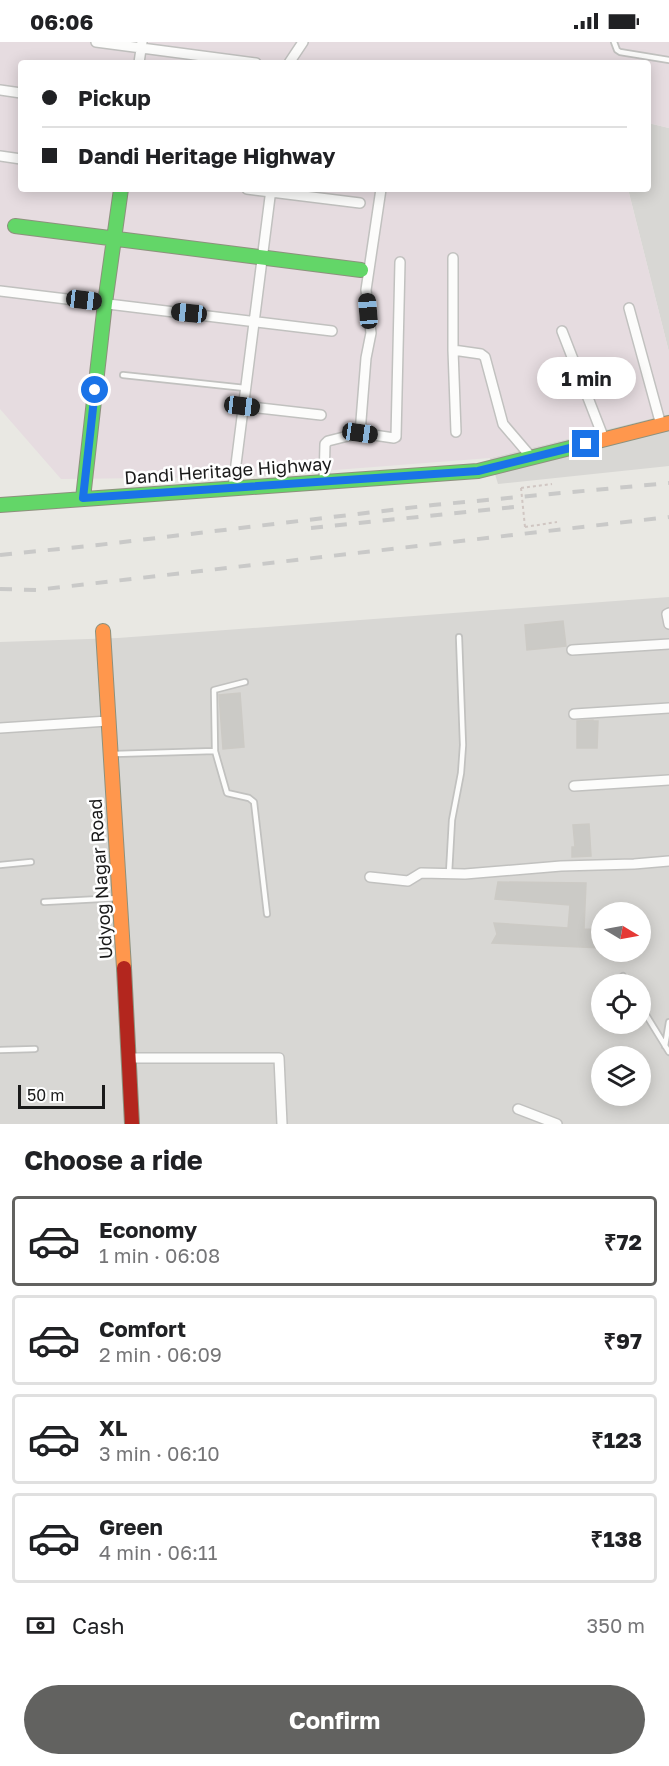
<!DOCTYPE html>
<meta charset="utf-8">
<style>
body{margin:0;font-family:"Golos Text",sans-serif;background:#f6f6f6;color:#202124;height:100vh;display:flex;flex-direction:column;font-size:22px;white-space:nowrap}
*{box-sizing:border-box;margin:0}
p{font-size:20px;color:#757577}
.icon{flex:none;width:33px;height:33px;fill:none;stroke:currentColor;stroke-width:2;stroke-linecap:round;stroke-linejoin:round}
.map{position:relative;height:1082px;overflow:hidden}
.panel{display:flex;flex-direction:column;background:#fff;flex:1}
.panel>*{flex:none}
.top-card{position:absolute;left:18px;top:18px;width:633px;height:132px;border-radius:6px;box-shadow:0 3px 15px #0003;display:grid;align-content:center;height:132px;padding:0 24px;background:#fff}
.needle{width:39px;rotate:100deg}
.fabs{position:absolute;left:591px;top:860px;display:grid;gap:12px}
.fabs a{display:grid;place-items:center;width:60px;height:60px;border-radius:50%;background:#fff;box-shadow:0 3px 15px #0003;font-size:30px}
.scale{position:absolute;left:18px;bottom:15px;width:87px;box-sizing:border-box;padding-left:6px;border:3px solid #1a1a1a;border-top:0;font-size:16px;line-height:21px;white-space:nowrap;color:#1a1a1a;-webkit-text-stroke:4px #fff;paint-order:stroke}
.end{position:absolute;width:27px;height:27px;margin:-14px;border:8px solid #1a73e8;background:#fff;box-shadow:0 0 0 3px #fff}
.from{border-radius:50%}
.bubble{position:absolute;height:42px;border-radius:21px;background:#fff;box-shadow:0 3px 15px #0003;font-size:20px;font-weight:700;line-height:42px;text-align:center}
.car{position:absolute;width:18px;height:36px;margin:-18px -9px;border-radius:8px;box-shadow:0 0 4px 2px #0007;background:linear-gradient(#222 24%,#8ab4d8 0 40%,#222 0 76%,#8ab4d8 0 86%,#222 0)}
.top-card b{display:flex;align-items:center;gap:21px;height:57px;font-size:22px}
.top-card b+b{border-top:2px solid #e0e0e0}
.top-card i{width:15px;height:15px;background:#202124}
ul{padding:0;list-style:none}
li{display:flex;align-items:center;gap:18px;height:90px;margin:0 12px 9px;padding:0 12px;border:3px solid #e0e0e0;border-radius:6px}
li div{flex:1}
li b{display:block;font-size:22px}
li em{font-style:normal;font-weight:700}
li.active{border-color:#626260}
li>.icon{width:54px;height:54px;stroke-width:1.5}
h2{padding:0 24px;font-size:27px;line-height:72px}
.pay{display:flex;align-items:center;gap:15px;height:66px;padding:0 24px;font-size:22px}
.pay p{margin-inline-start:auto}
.cta{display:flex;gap:12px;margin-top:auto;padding:12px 24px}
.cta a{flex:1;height:69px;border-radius:36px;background:#626260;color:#fff;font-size:24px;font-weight:700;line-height:69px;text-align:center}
.status{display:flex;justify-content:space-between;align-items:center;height:42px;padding:0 30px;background:#fff;direction:ltr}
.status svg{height:16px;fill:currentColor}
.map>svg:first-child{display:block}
.residential{fill:#d8d7d4;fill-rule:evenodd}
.industrial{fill:#e6dce0}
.building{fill:#cbcac6;stroke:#cccac5;stroke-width:1.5}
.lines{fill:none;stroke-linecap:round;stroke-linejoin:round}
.lane-casing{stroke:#c1c1bf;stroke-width:8}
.street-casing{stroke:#c1c1bf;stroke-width:12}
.fast-casing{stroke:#8d917d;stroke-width:16}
.slow-casing{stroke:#8d917d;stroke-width:16}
.jam-casing{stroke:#8d917d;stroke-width:16}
.path{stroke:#d0c6c2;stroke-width:2;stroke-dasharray:3 3;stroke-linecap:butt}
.lane{stroke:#fcfcfb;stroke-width:4.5}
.street{stroke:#fcfcfb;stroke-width:9}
.fast{stroke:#63d668;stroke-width:14}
.slow{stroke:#ff974d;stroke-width:14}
.jam{stroke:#b3261e;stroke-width:14}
.rail{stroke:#c9c9c8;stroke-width:4;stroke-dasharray:12 12;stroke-linecap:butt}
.path-bridge{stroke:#d0c6c2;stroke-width:2;stroke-dasharray:3 3;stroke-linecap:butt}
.route{stroke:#1a73e8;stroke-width:8}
.labels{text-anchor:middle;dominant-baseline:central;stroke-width:5;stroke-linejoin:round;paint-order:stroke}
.street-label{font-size:18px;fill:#1a1a1a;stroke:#fff}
</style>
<div class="status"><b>06:06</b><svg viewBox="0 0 49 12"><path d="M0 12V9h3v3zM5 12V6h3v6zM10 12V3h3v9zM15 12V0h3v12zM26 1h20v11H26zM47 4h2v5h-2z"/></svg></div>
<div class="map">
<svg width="669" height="1082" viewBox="0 0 669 1082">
<rect width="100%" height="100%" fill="#e9e8e3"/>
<!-- residential -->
<path class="residential" d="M648,81L669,86V310L628,147H648Z
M669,372V424L498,442L490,416Z
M669,555V1082H0V600L118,596ZM602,870H640V909H602ZM602,942H640V981H602ZM602,1014H640V1053H602Z"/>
<!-- industrial -->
<path class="industrial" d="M0,0H669V86L648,81V21H21V147H628L669,310V372L490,416L243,435L61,437L0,367Z"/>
<!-- building -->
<path class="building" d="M563,579L566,604L527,608L525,583Z
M240,651L244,705L223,707L219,653Z
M593,678V679H598L597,706H577V679Z
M589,782L591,814L572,815V805H575L573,783Z
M498,840L586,841L584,887L602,888V906L492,901L497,892L494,881L568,886L570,863L495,857Z"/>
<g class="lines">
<!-- lane casing -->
<g class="lane-casing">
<path id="lane" d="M614,0L617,8L620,10L669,18
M123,333L245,346
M215,709L214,648L245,640
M114,712L215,709L227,751L249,756L254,760L267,872
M0,823L31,820
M449,831L452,778L461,731L463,703L459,595
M44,860L119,856
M623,934L628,942
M640,963L669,1010
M665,1004L669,980
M0,1008L35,1007"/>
</g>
<!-- street casing -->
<g class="street-casing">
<path id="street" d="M96,0L256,21
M139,21L142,0
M289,21L303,0
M0,48L21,51
M0,114L21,117
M247,147L360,161
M453,216V308L456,390
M0,249L332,289
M629,266L661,383
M562,289L604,397
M453,308L481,312L485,315L503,382L532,416
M242,364L321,373
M360,391L394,396L396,395L400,220
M324,440L325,402L328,399L360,391L366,316L371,291L366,248L381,147
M233,446L271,147
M669,571L667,572L669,582
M572,608L669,602
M574,672L669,666
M0,686L108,679
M574,744L669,738
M370,835L408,839L421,831L465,832L561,824L634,822L669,819
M130,1016H279L282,1082
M518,1067L557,1082"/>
</g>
<!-- fast casing -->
<g class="fast-casing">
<path id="fast" d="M15,184L361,228
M83,456L105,261L121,147
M0,463L478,429L586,402"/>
</g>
<!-- slow casing -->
<g class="slow-casing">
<path id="slow" d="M586,402L669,381
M103,589L124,926"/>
</g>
<!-- jam casing -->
<g class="jam-casing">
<path id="jam" d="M124,926L132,1082"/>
</g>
<!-- path -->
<path class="path" d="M521,446L552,442
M525,485L557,480"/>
<!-- lane -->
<use href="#lane" class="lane"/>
<!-- street -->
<use href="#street" class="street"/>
<!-- fast -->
<use href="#fast" class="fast"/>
<!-- slow -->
<use href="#slow" class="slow"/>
<!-- jam -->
<use href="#jam" class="jam"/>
<!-- rail -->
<path class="rail" d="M311,486L514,465
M0,513L98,503L433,463L669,441
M0,547L36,548L669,475"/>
<!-- path-bridge -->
<path class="path-bridge" d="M521,446L525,485"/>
</g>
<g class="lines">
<!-- route -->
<path class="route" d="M95,348L83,456L478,429L586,402"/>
</g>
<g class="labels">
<!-- street labels -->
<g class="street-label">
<text transform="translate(228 428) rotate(-4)">Dandi Heritage Highway</text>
<text transform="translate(100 837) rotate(-94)">Udyog Nagar Road</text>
</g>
</g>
</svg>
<div class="fabs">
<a><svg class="needle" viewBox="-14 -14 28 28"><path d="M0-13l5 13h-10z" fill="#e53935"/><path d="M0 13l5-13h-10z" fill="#757577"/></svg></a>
<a><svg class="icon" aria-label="locate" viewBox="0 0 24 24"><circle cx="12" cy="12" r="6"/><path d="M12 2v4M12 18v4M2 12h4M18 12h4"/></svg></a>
<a><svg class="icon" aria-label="layers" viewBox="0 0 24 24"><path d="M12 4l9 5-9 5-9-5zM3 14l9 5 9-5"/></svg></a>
</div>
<div class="scale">50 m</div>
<i class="end from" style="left:95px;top:348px"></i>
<i class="end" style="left:586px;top:402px"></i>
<div class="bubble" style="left:537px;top:315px;width:99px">1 min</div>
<i class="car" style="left:84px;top:258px;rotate:97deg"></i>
<i class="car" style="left:368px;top:269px;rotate:355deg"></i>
<i class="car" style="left:189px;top:271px;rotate:276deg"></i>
<i class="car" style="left:242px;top:364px;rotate:97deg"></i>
<i class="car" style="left:360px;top:391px;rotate:98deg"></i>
<div class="top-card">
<b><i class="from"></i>Pickup</b>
<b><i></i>Dandi Heritage Highway</b>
</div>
</div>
<section class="panel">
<h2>Choose a ride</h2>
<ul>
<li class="active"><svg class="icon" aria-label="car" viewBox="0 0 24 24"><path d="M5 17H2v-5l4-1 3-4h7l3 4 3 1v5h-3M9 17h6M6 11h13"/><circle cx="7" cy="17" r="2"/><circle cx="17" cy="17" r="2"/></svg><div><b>Economy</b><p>1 min · 06:08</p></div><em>₹72</em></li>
<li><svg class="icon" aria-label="car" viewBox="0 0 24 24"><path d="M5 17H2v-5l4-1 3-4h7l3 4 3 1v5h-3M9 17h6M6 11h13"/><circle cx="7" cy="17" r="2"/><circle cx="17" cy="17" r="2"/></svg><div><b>Comfort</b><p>2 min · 06:09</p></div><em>₹97</em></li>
<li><svg class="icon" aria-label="car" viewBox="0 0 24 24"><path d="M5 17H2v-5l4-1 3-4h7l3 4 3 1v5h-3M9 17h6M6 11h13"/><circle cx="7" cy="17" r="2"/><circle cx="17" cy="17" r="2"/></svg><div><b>XL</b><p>3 min · 06:10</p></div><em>₹123</em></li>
<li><svg class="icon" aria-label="car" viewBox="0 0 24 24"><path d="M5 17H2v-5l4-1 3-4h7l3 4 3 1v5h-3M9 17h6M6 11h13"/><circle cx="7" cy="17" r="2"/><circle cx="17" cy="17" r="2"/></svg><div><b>Green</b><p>4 min · 06:11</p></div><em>₹138</em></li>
</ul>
<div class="pay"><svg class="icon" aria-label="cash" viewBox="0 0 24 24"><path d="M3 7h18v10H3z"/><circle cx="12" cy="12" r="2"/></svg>Cash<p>350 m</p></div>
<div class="cta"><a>Confirm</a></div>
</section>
